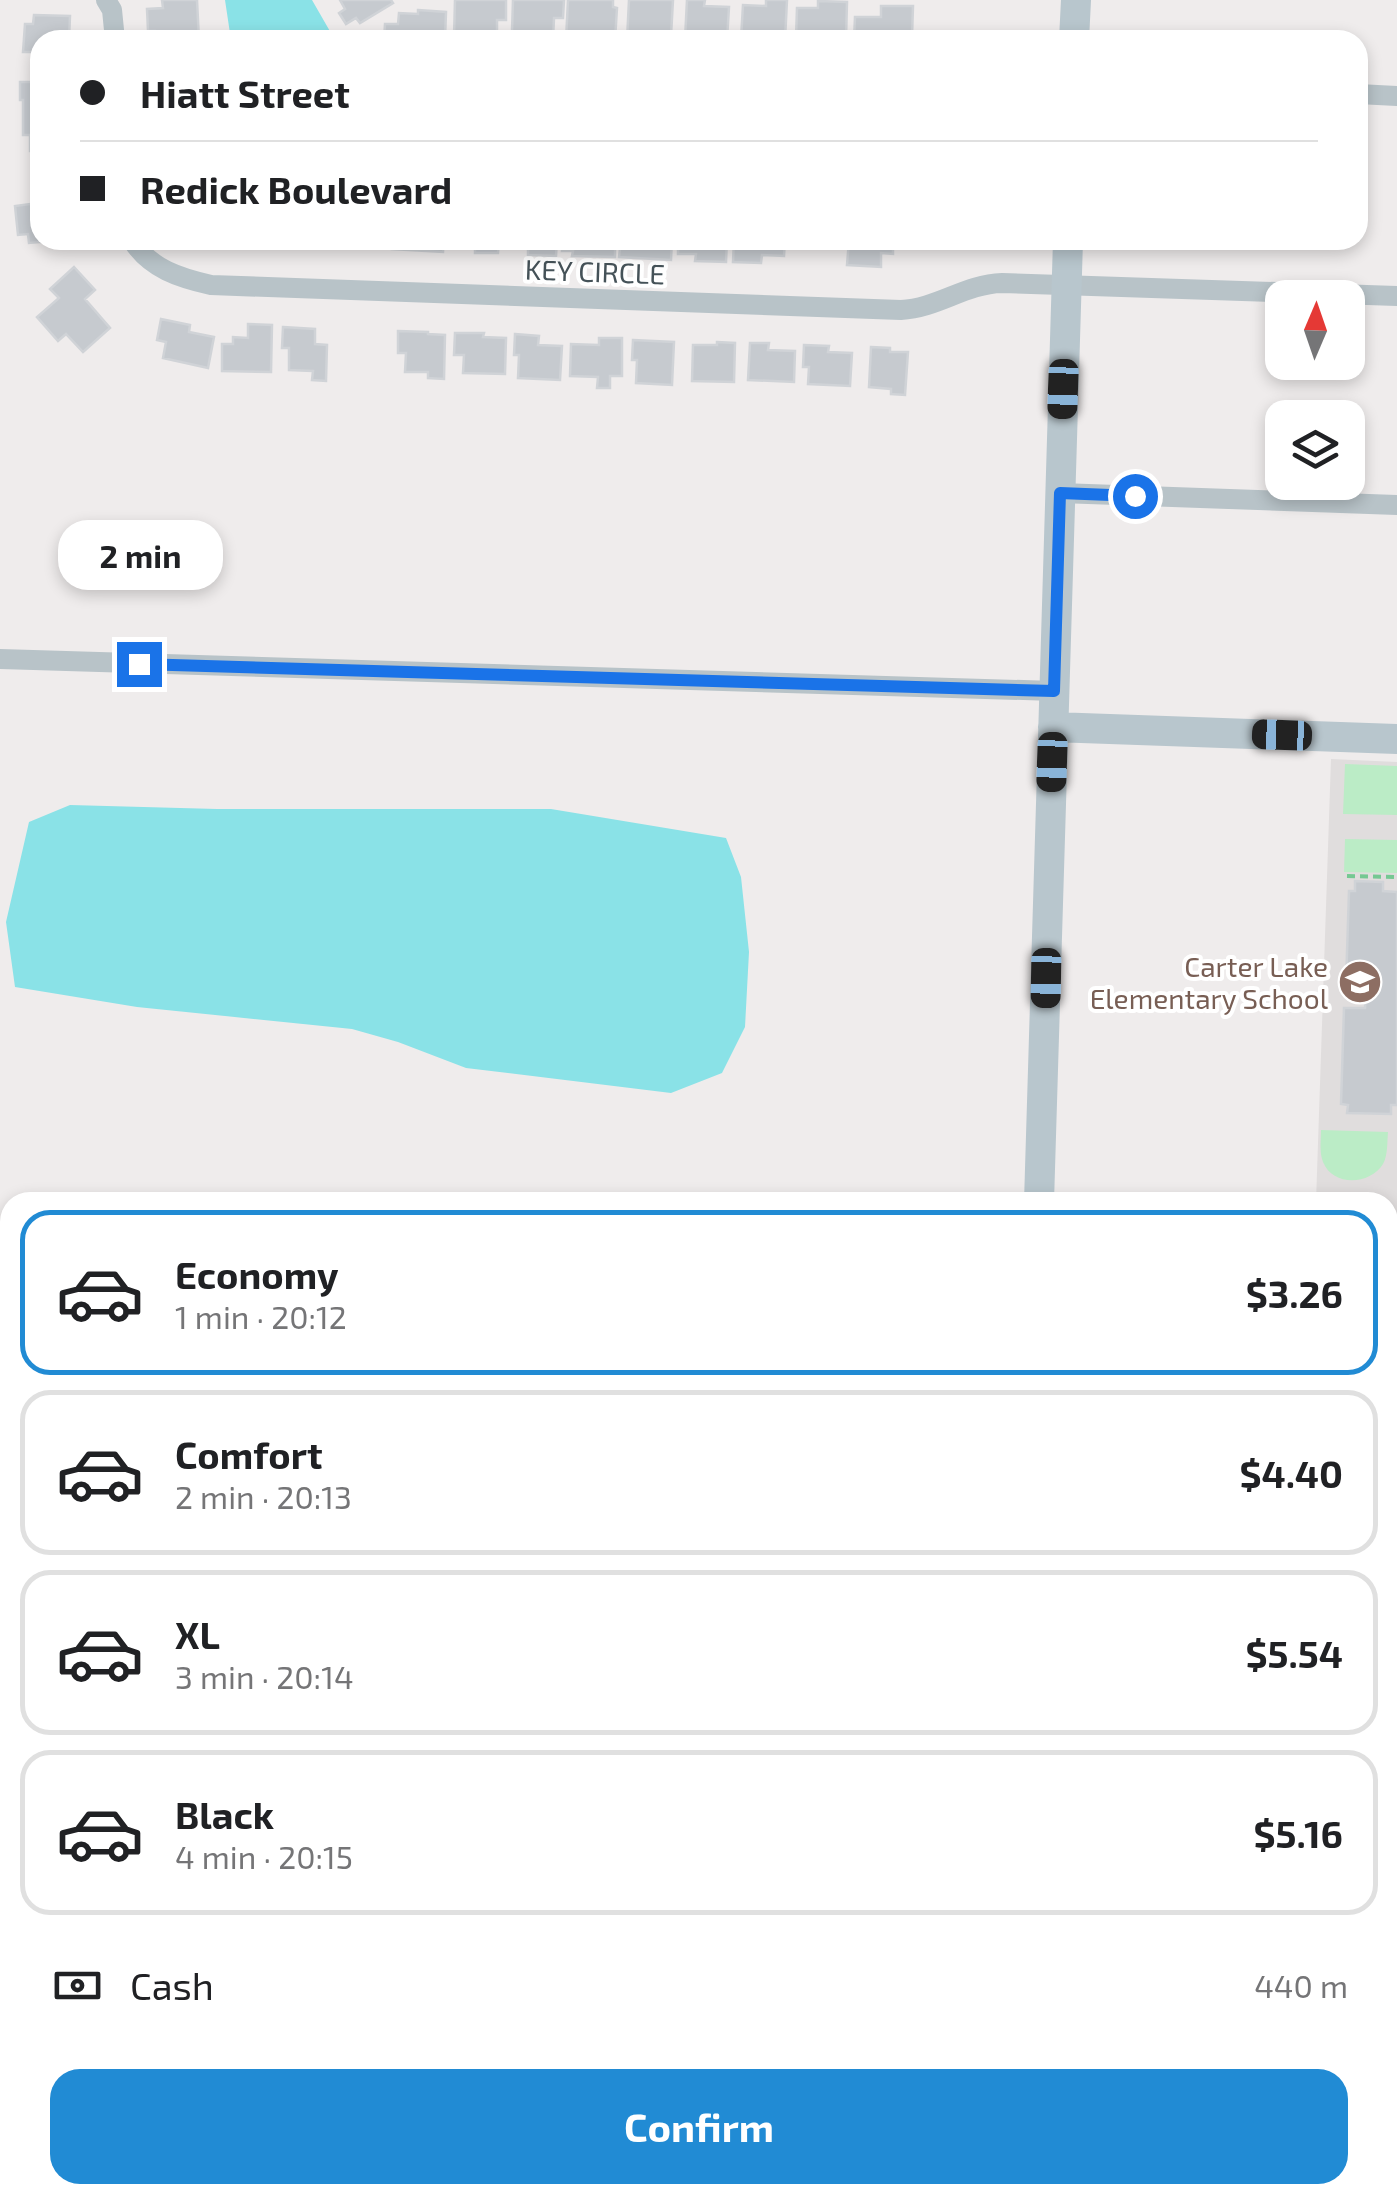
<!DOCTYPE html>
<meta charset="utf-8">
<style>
body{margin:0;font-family:"Exo 2",sans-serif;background:#f2f2f2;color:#202124;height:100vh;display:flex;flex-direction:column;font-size:38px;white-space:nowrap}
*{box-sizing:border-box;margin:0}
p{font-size:32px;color:#757577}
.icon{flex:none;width:55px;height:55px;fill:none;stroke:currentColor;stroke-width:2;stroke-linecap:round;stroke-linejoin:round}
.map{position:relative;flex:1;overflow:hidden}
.drawer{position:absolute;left:0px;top:1192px;width:1398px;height:1012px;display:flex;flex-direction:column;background:#fff;border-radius:30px 30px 0 0;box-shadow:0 5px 15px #0003}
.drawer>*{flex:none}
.banner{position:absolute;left:30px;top:30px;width:1338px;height:220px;border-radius:30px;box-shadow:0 5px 15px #0003;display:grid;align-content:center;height:220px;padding:0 50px;background:#fff}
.needle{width:65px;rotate:2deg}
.fabs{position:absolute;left:1265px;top:280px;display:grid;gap:20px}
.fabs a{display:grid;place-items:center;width:100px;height:100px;border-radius:20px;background:#fff;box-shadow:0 5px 15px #0003;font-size:50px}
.end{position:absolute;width:45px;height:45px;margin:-22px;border:12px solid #1a73e8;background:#fff;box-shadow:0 0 0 5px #fff}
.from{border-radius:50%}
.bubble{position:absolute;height:70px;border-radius:30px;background:#fff;box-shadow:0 5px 15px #0003;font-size:32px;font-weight:700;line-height:70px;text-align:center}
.car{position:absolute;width:30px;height:60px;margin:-30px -15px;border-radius:12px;box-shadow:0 0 8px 2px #0007;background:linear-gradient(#222 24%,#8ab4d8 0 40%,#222 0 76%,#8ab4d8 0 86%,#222 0)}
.banner b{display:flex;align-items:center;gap:35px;height:95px;font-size:38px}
.banner b+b{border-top:2px solid #e0e0e0}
.banner i{width:25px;height:25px;background:#202124}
ul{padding:18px 0 0;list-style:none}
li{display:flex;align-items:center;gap:30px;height:165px;margin:0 20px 15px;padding:0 30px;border:5px solid #e0e0e0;border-radius:30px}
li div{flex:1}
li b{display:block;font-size:38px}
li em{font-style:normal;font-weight:700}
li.current{border-color:#218bd4}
li>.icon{width:90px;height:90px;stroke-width:1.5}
.pay{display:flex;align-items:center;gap:25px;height:110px;padding:0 50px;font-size:38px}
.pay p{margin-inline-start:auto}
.action{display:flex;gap:20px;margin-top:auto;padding:20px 50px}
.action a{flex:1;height:115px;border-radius:30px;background:#218bd4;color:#fff;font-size:40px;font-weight:700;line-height:115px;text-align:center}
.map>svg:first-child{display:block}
.education{fill:#e0dddd}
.green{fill:#bbecc6}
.water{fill:#8ae2e7}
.building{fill:#c6cacf;stroke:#d0d3d7;stroke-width:2.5}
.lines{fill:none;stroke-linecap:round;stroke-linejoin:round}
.path{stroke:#75c892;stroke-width:4;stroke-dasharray:8 5;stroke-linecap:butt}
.street{stroke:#b8c3c8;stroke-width:20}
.secondary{stroke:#b8c6cd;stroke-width:30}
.route{stroke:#1a73e8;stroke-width:12}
.labels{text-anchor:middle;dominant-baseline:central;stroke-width:8;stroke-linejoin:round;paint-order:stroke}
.street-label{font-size:28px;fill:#455258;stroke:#fff}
.education-label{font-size:28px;fill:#785e54;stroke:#fff;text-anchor:end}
</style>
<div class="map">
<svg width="1397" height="2204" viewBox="0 0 1397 2204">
<rect width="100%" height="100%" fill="#efecec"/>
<!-- education -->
<path class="education" d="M1331,759L1397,762V1276L1388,1275V1202H1316Z"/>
<!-- green -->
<path class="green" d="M1345,764L1397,766V815L1343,814Z
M1345,839L1397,840V873L1344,872Z
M1321,1130L1388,1132C1387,1142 1388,1155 1383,1164C1370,1185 1333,1187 1323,1162C1319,1152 1321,1140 1321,1130Z"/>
<!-- water -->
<path class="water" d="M225,0H312L335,40H231Z
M70,805L217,809H551L726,838L741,877L749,952L745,1027L722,1073L671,1093L466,1068L398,1042L352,1029L137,1007L15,987L6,922L29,822Z"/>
<!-- building -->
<path class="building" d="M162,0H197L199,40H156L155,31H148L147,9L163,8Z
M340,0H391L393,3L360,23L356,18L346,24L339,13L345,9Z
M455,0H506V20H497V40L454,37Z
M513,0H564L563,18H554L553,40H533V36H523V32L512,31Z
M568,0H613V7L617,8L615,40H566Z
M629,0H673L671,36L640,34V40H627Z
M687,0H705L704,6L729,7L727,40L685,39Z
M766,0H787L785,40L741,39L743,5L766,6Z
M818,1L847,2L846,40L796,38L797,8H818Z
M881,6H913L912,37H902V40H854L855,17H881Z
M418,10L446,12L445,40H384L385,24H398L399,13L418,14Z
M34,15L70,16L69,40H40V63L33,62V52H23L25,24H33Z
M20,82H40V151H30V135H23V100H20Z
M40,192V240H65L29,243L28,234L18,235L15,206L38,203L37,193Z
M393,240H444L443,252L392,249Z
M475,240H499L498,253H475Z
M506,240H557L556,256L528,255V247L506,246Z
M563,240H615V257L572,256L573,251H562Z
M621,240H672L671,260L619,257Z
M678,240H727L726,262L695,261L696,254H678Z
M734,240H785L784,256L762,255L761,263L733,262Z
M849,240H906V248L893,247V254L881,253V267L847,265Z
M74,267L95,290L85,299L110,328L83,352L66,334L58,341L37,317L59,298L50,289Z
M161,319L190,325L189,332L214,337L208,368L163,358L166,342L157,340Z
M248,324L272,325L271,372L222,371V344H233V337L248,338Z
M283,327L315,329V344L327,345L326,381L312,380L313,371L289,370V348H282Z
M398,331L428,332V334L445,335L444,379L428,378V372H405L406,353H398Z
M455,333H484L483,337L506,338L505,374L463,373L464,355H454Z
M515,334L539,336L538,345L562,346L560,380L518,378L519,355H514Z
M599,338H622V376H610V388H597L598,377L570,376L571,344L599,345Z
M633,340L674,342L672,385L636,383L637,360H632Z
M717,342L735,343L734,382L692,381L693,345H717Z
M750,343H769L768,350L795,351L794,382L748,380Z
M804,345L829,346L828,352L852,353L850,386L808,384L809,367H803Z
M871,347L890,348V352H908L905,395L891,394V389L869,387Z
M1355,881L1383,882V891L1397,892V1105H1391V1114L1347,1113L1348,1105L1341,1104L1344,1008H1365L1366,984H1346L1349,891H1355Z"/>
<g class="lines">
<!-- path -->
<path class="path" d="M1347,876L1397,877"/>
<!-- street -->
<path class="street" d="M106,0L112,10L115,40
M1358,94L1397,96
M132,240C150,269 180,278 211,285L901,310C938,308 965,284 1002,283L1397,296
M1060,493L1397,505
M0,659L1054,691
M0,1665L10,1660
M0,2150L10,2156
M393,2195L512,2202L688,2195"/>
<!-- secondary -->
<path class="secondary" d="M1074,40L1076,0
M1053,727L1397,739
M1039,1202L1068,240
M1388,1293L1397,1294
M1007,2204V2195"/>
</g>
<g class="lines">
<!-- route -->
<path class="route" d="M139,664L1054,691L1060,493L1135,496"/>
</g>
<!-- icons -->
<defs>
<g id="school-disc" transform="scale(2.25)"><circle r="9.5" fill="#8d6e63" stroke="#fff"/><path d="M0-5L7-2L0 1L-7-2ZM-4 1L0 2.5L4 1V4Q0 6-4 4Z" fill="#fff"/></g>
</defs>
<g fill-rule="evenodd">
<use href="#school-disc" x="1360" y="982"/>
</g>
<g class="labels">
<!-- street labels -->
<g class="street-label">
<text transform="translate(595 271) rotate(2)">KEY CIRCLE</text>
</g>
<!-- education labels -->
<g class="education-label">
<text x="1328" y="966">Carter Lake<tspan x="1328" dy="32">Elementary School</tspan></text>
</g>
</g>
</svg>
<div class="fabs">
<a><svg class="needle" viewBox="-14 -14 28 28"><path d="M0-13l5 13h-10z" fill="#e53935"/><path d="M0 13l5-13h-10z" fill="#757577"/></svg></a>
<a><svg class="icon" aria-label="layers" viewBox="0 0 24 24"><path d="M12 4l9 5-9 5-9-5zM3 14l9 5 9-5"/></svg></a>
</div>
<i class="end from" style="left:1135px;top:496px"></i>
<i class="end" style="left:139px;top:664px"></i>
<div class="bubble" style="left:58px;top:520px;width:165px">2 min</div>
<i class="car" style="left:1063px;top:389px;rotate:182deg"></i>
<i class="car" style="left:1282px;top:735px;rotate:272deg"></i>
<i class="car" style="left:1052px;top:762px;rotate:182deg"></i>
<i class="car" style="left:1046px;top:978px;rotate:181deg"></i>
<div class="banner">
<b><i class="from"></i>Hiatt Street</b>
<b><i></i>Redick Boulevard</b>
</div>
<section class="drawer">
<ul>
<li class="current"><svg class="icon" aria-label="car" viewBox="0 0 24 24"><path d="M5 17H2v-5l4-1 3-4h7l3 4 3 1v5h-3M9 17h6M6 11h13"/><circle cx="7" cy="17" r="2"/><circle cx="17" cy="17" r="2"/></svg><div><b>Economy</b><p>1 min · 20:12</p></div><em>$3.26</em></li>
<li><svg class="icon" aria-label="car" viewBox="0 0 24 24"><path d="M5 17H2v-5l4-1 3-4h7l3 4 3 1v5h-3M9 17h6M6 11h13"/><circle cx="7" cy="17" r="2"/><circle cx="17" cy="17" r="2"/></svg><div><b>Comfort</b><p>2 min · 20:13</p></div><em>$4.40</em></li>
<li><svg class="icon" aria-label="car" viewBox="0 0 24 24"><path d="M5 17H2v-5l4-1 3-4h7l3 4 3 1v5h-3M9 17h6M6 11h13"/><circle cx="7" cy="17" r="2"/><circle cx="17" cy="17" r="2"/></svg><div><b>XL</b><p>3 min · 20:14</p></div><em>$5.54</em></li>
<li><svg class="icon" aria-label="car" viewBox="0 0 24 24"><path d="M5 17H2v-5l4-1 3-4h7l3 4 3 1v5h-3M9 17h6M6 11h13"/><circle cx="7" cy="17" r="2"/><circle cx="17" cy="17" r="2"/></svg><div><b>Black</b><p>4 min · 20:15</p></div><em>$5.16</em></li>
</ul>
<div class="pay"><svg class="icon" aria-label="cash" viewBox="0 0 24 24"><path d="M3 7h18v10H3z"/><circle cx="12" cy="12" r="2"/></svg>Cash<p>440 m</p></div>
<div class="action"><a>Confirm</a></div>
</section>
</div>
